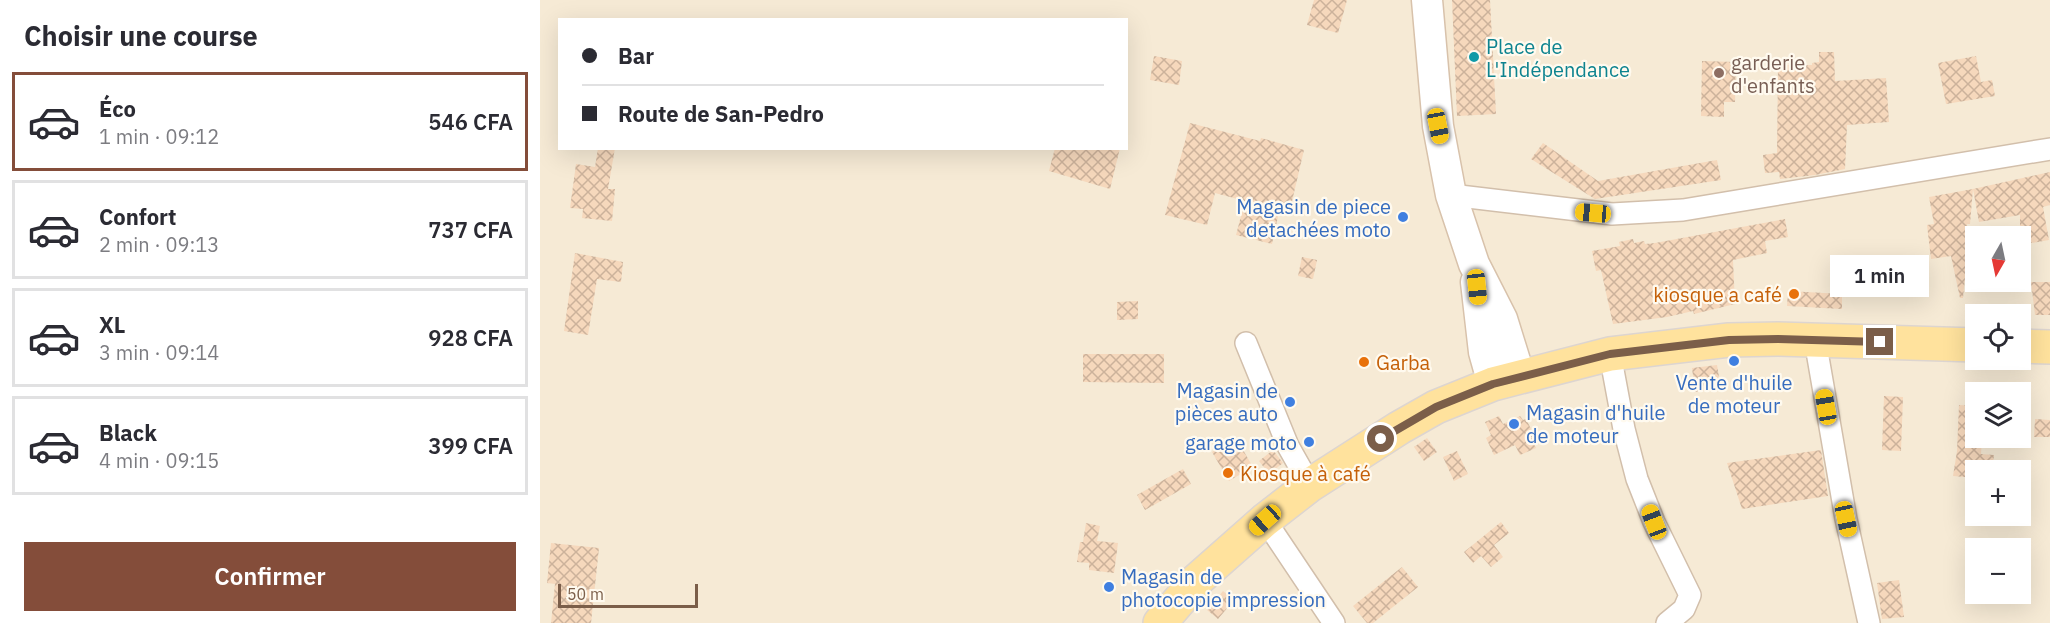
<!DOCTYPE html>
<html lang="fr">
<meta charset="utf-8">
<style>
body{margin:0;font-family:"IBM Plex Sans",sans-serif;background:#f7f7f7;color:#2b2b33;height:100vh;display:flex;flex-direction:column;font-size:22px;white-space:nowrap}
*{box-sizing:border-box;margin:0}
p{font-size:20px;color:#7c7c81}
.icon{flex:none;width:33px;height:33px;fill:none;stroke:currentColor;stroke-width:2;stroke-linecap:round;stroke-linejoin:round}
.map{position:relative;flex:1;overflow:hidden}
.details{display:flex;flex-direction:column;background:#fff;width:540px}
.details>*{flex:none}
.hud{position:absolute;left:18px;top:18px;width:570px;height:132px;border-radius:0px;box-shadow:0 6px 24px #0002;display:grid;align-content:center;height:132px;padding:0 24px;background:#fff}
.needle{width:39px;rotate:189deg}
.controls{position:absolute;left:1425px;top:226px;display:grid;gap:12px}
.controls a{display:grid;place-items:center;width:66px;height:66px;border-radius:0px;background:#fff;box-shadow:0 6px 24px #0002;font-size:30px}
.scale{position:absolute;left:18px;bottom:15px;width:140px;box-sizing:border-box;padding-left:6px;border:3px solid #7b5e49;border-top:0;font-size:16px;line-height:21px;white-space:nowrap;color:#7b5e49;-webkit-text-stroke:4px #fffaef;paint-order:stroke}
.end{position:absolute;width:27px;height:27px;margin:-14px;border:8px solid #7b5e49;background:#fff;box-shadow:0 0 0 3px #fff}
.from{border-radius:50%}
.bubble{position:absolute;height:42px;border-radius:0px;background:#fff;box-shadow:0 6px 24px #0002;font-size:20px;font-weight:600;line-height:42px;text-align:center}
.car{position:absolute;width:18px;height:36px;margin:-18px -9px;border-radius:8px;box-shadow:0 0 4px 2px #0007;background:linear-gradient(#f5c518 24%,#345 0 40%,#f5c518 0 76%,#345 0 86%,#f5c518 0)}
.hud b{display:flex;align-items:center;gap:21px;height:57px;font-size:22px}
.hud b+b{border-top:2px solid #e1e1e2}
.hud i{width:15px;height:15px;background:#2b2b33}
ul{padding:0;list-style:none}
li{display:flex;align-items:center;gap:18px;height:99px;margin:0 12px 9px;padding:0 12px;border:3px solid #e1e1e2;border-radius:0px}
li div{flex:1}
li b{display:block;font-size:22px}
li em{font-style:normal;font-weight:600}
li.on{border-color:#844d3a}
li>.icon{width:54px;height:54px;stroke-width:1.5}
h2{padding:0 24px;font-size:27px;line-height:72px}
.button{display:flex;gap:12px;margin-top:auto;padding:12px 24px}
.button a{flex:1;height:69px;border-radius:0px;background:#844d3a;color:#fff;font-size:24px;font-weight:600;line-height:69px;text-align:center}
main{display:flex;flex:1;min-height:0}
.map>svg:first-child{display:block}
.residential{fill:#f6ead5;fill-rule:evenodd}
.building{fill:url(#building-cross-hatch)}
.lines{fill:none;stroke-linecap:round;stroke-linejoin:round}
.street-casing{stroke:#d2bfab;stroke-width:24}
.secondary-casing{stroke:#d8c2ab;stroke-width:33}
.primary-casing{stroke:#ddd5d0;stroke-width:36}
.street{stroke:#fff;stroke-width:21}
.secondary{stroke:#fff;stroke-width:30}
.primary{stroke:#ffe29d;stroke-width:33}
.route{stroke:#7b5e49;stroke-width:8}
.culture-dot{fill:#0f9aa8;stroke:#fffaef;stroke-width:2}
.education-dot{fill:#8d6e63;stroke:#fffaef;stroke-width:2}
.shop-dot{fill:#3f7fe0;stroke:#fffaef;stroke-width:2}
.food-dot{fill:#e8710a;stroke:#fffaef;stroke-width:2}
.labels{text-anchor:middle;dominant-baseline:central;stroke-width:4.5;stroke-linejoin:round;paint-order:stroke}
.culture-label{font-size:20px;fill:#0d838f;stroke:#fffaef;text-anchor:start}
.education-label{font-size:20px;fill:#785e54;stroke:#fffaef;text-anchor:start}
.shop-label{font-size:20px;fill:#366cbe;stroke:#fffaef;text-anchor:end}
.food-label{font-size:20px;fill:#c56008;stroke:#fffaef;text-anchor:start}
</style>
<main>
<section class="details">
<h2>Choisir une course</h2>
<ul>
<li class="on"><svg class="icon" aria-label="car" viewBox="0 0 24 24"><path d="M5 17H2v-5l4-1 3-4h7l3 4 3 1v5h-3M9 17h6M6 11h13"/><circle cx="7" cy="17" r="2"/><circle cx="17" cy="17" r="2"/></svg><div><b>Éco</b><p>1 min · 09:12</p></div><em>546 CFA</em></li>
<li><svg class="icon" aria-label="car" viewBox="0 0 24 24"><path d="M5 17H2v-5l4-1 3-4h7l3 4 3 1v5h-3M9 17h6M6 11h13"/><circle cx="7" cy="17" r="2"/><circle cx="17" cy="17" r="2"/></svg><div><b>Confort</b><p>2 min · 09:13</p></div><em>737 CFA</em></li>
<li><svg class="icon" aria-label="car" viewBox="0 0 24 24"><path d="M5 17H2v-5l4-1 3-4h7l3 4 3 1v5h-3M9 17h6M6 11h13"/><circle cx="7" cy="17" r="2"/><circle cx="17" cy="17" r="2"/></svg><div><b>XL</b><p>3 min · 09:14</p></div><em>928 CFA</em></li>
<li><svg class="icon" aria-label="car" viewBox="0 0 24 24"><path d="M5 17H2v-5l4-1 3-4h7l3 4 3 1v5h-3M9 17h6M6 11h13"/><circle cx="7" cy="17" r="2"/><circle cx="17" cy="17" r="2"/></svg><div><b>Black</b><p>4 min · 09:15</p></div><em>399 CFA</em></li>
</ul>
<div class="button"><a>Confirmer</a></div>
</section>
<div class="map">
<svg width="1510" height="623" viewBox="0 0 1510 623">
<defs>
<pattern id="building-cross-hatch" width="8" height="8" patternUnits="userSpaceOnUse" patternTransform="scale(1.5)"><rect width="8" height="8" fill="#f6d8bc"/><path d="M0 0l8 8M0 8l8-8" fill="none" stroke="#ccb29b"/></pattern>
</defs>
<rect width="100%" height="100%" fill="#fef7e7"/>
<!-- residential -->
<path class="residential" d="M0,0H1510V623H0ZM20,20H586V148H20ZM1436,237H1480V282H1436ZM1436,315H1480V360H1436ZM1436,393H1480V438H1436ZM1436,471H1480V516H1436ZM1436,549H1480V594H1436Z"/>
<!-- building -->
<path class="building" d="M774,0H807L798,33L767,25Z
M912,0H950L956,114L917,116Z
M1279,52H1294L1295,81L1346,78L1349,122L1307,125L1305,169L1275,175L1240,179L1239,172L1225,173L1223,155L1237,153L1238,65H1272V63L1279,62Z
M614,56L642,61L639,85L610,80Z
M1436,56L1441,82L1452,80L1455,96L1406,104L1398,63Z
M1162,61L1196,62L1195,102H1184V117L1161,116Z
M650,123L720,141L721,138L764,150L749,214L739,212L732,244L696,235L705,201L675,193L667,225L625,215Z
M1003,143L1058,181L1177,160L1181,180L1055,199L991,159Z
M58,148H75L68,189H75L72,221L42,218L43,209L30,208L36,164L55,167Z
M515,148H580L570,189L509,171Z
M1510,172V205L1503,207L1509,240L1480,245V215L1439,222L1433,189Z
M1433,189L1430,224H1427L1429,236L1423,298H1420L1411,256L1391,259L1387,225L1394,224L1389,197Z
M1245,219L1248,237L1225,241L1227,253L1193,260L1195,304L1154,314L1153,311L1127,317L1073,324L1061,270L1056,271L1052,251L1080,246L1079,242L1093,239L1094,243L1104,241L1105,244L1115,243Z
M35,253L83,262L81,282L57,279L48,335L24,331Z
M762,257L777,260L773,279L758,276Z
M1320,260L1325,284L1301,288L1296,265Z
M1491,282H1510V315H1495Z
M1248,291L1302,294V309L1247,306Z
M598,301V319L577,320V302Z
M543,354H624V383L543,382Z
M1177,365L1181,388L1155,392L1152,368Z
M1344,396L1363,397L1361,451L1342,450Z
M1419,405L1436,406V438H1442L1441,454L1454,455L1452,471H1436V478L1413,476L1417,451Z
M959,416L963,424L980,416L983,420L986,419L994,435L991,437L996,448L980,455L975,445L954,455L946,438L951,435L945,422Z
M1495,419L1510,420V437H1494Z
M696,438L713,467L689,481L672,452Z
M887,438L897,452L884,461L874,447Z
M733,450L743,463L729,474L719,461Z
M1281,450L1288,496L1202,509L1187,463Z
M917,451L928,474L914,481L903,457Z
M643,469L651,484L605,510L597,495Z
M961,522L969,533L954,545L963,557L951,567L941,556L933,563L924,552Z
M546,523L560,526L557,541L578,543L574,573L549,570V563L537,562L540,542H543Z
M11,543L59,548L51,623H11L15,584L7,583Z
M862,567L878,587L833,623H827L813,606Z
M1359,580L1364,617L1342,619L1337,583Z
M683,591L694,600L678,619L667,610Z"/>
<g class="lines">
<!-- street casing -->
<g class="street-casing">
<path id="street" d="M911,195L1072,214L1143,210L1510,149
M1275,340L1306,519L1329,623
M706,343L748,446L770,485
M1070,354L1084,429L1097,479L1114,522L1150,595L1144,609L1127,623
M725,520L794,623"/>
</g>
<!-- secondary casing -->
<g class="secondary-casing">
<path id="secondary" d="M887,0L898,126L911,195L934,264L962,319L980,377
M936,282L944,352L953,384"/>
</g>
<!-- primary casing -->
<g class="primary-casing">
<path id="primary" d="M1480,346L1510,347
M620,623L657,580L725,520L770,485L859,428L896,407L953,384L1070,354L1189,340L1238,339L1436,345"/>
</g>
<!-- street -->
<use href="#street" class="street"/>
<!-- secondary -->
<use href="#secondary" class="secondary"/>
<!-- primary -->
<use href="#primary" class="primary"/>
</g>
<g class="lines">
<!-- route -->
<path class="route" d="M841,439L896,407L953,384L1070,354L1189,340L1238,339L1340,342"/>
</g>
<!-- markers -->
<circle class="culture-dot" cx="934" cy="57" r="6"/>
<circle class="education-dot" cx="1179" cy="73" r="6"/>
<g class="shop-dot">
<circle cx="863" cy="217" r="6"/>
<circle cx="1194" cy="361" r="6"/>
<circle cx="750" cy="402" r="6"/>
<circle cx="974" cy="424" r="6"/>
<circle cx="769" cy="442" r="6"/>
<circle cx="569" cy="587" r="6"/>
</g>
<g class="food-dot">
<circle cx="1254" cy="294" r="6"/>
<circle cx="824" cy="362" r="6"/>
<circle cx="688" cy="473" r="6"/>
</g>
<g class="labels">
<!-- culture labels -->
<g class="culture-label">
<text x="946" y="46">Place de<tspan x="946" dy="23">L'Indépendance</tspan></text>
</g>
<!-- education labels -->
<g class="education-label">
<text x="1191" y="62">garderie<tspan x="1191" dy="23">d'enfants</tspan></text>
</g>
<!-- shop labels -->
<g class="shop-label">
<text x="851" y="206">Magasin de piece<tspan x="851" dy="23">detachées moto</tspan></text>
<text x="1194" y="382" text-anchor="middle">Vente d'huile<tspan x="1194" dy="23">de moteur</tspan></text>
<text x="738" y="390">Magasin de<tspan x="738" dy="23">pièces auto</tspan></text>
<text x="986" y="412" text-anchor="start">Magasin d'huile<tspan x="986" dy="23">de moteur</tspan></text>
<text x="757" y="442">garage moto</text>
<text x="581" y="576" text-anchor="start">Magasin de<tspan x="581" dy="23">photocopie impression</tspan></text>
</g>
<!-- food labels -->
<g class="food-label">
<text x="1242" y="294" text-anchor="end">kiosque a café</text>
<text x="836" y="362">Garba</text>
<text x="700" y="473">Kiosque à café</text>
</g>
</g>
</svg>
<div class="controls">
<a><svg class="needle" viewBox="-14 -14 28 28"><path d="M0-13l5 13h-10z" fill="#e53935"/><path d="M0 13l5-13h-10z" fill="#7c7c81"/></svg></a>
<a><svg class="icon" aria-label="locate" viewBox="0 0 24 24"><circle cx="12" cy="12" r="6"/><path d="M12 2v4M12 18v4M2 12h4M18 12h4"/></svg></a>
<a><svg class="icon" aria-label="layers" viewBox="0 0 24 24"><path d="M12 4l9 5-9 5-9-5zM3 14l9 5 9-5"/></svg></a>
<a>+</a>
<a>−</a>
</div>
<div class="scale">50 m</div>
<i class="end from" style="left:841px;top:439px"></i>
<i class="end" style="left:1340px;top:342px"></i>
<div class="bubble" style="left:1290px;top:255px;width:99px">1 min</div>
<i class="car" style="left:898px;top:126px;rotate:169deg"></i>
<i class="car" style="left:1053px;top:213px;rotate:275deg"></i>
<i class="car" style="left:937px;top:287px;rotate:174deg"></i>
<i class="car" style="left:1286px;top:407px;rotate:350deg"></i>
<i class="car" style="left:1306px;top:519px;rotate:168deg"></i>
<i class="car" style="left:725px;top:520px;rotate:228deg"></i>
<i class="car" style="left:1114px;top:522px;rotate:339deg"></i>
<div class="hud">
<b><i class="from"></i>Bar</b>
<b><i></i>Route de San-Pedro</b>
</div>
</div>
</main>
